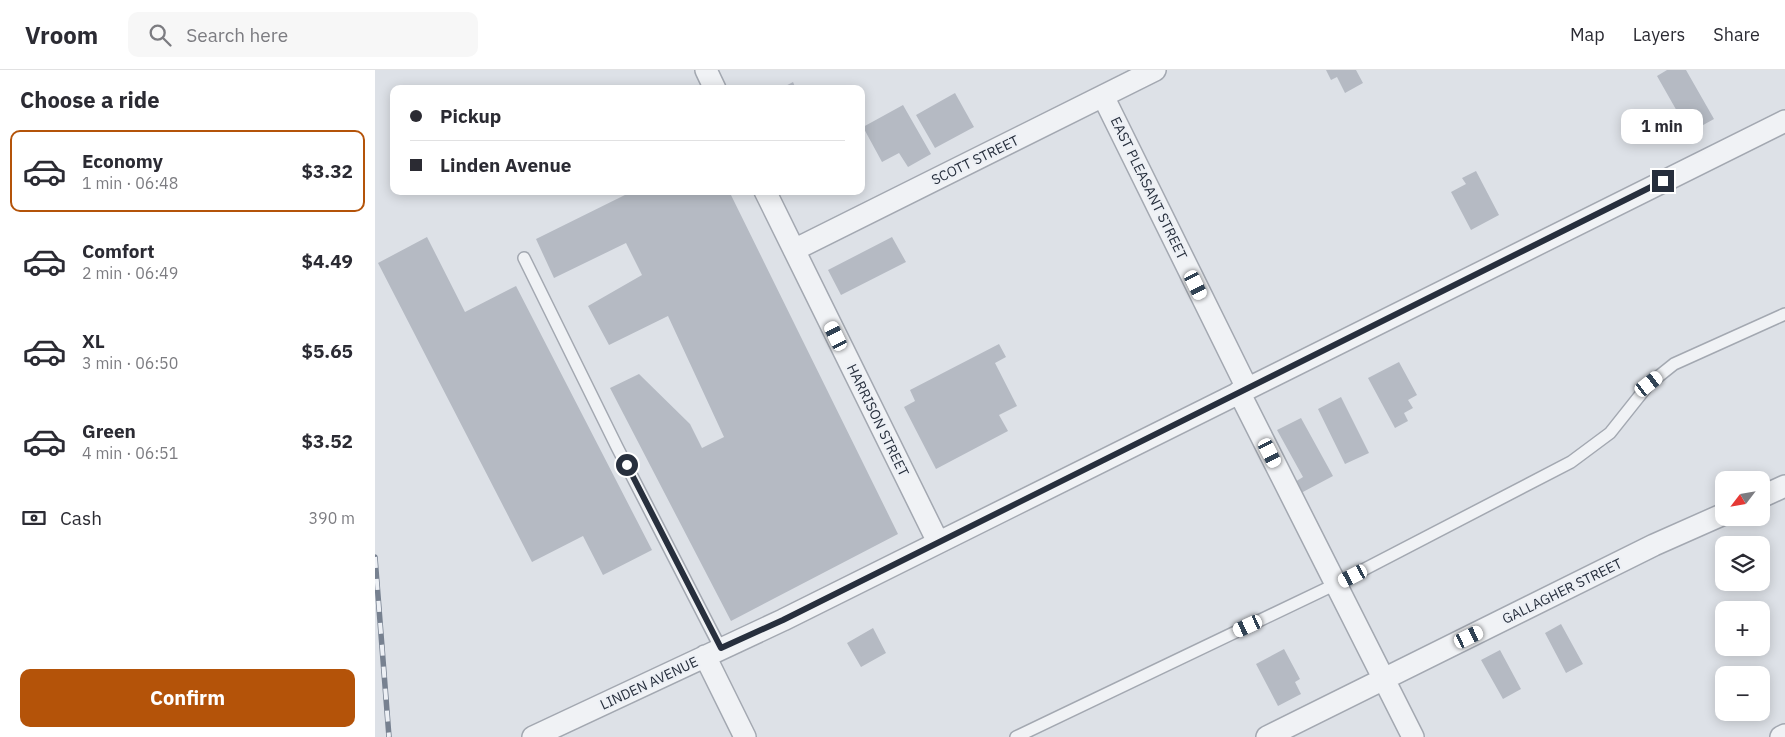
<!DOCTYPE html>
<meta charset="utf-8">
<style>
body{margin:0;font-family:"IBM Plex Sans",sans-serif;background:#f7f7f7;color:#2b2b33;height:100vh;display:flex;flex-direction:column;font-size:19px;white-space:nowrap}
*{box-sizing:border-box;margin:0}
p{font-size:16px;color:#7c7c81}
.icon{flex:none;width:28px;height:28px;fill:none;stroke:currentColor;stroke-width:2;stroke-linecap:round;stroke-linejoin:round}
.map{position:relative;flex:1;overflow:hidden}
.side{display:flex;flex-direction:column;background:#fff;width:375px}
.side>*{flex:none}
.banner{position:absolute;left:15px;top:15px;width:475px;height:110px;border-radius:10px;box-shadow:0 2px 12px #0003;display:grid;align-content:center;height:110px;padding:0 20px;background:#fff}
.needle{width:32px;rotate:239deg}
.controls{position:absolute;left:1340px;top:401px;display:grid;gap:10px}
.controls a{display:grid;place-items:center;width:55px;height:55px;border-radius:10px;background:#fff;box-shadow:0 2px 12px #0003;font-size:25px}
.end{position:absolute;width:22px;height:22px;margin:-11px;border:6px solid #272f3d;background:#fff;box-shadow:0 0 0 2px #fff}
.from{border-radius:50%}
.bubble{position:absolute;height:35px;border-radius:10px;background:#fff;box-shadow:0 2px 12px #0003;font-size:16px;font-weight:700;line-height:35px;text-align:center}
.car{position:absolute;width:15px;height:30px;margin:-15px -8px;border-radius:6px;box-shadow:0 0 4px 1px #0007;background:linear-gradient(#fff 24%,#345 0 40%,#fff 0 76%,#345 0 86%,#fff 0)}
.banner b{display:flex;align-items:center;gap:18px;height:48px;font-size:19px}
.banner b+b{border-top:1px solid #e1e1e2}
.banner i{width:12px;height:12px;background:#2b2b33}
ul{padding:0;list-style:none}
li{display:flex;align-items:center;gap:15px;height:82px;margin:0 10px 8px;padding:0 10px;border:2px solid transparent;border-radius:10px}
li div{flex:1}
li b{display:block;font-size:19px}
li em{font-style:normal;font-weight:700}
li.on{border-color:#b45309}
li>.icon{width:45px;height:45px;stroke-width:1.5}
h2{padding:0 20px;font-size:22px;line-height:60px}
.pay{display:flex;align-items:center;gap:12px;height:55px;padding:0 20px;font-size:19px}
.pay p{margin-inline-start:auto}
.cta{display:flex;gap:10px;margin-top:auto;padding:10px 20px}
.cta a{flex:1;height:58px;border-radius:10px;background:#b45309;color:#fff;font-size:20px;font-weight:700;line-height:58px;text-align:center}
header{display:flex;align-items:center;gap:30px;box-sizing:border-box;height:70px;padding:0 25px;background:#fff;border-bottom:1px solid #e1e1e2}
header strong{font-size:24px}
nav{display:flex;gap:28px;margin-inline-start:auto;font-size:18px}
.search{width:350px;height:45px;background:#f7f7f7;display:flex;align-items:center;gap:12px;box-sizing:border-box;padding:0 18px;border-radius:10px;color:#7c7c81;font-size:19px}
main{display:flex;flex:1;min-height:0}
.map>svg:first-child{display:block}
.building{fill:#b5bac3}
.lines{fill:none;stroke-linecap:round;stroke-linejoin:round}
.service-casing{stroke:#a3a8b1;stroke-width:14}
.minor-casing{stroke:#a3a8b1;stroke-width:24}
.service{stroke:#f0f2f5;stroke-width:11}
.minor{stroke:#f0f2f5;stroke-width:21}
.rail-casing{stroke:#778190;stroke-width:5.5}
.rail{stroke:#edf0f5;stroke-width:4;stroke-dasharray:11;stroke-linecap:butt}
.route{stroke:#272f3d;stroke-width:6}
.labels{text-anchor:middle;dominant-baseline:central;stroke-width:4.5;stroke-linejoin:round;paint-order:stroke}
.street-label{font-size:14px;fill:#272f3d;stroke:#edf0f5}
</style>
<header>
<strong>Vroom</strong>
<div class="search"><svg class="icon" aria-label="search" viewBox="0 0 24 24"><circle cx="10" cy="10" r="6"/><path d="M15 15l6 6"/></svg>Search here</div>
<nav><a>Map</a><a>Layers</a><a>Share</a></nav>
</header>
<main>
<section class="side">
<h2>Choose a ride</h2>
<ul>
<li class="on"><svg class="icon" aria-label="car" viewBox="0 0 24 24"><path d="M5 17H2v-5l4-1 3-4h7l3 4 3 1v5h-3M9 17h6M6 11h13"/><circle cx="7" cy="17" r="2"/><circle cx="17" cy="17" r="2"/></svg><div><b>Economy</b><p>1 min · 06:48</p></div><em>$3.32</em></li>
<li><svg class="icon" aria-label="car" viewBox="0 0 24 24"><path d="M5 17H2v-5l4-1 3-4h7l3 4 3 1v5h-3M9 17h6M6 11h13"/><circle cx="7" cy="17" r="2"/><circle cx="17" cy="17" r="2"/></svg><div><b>Comfort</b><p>2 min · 06:49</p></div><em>$4.49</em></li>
<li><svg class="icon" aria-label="car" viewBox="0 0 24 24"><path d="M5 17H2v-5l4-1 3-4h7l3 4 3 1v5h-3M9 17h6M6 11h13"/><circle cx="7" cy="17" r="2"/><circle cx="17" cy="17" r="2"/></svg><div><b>XL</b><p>3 min · 06:50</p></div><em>$5.65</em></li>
<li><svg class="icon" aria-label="car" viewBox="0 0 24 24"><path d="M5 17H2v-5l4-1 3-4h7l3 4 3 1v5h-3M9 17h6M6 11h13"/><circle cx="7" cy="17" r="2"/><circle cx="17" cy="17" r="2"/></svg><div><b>Green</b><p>4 min · 06:51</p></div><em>$3.52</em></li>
</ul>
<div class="pay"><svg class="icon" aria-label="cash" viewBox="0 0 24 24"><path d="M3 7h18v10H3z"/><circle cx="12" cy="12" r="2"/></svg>Cash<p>390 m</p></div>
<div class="cta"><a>Confirm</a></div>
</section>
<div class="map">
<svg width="1410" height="667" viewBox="0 0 1410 667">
<rect width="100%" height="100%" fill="#dde1e7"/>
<!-- building -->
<path class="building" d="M951,0H981L988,13L970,23L962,7L956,10Z
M1292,0H1311L1339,49L1321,59L1314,46L1307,50L1282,6Z
M418,12L421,19H405Z
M580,23L599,57L560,78L541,45Z
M528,35L556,84L533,97L524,83L507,92L488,57Z
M1101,101L1124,145L1096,160L1076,122L1091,114L1087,108Z
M258,121H354L523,464L356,551L235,318L264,304L315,354L327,378L349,367L293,246L234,275L213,236L267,205L251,173L179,208L161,169Z
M52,167L90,242L141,216L277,480L228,505L208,466L157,492L3,193Z
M517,167L531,192L466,225L453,200Z
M624,274L631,287L620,293L642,336L624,345L633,361L561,399L529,337L540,331L535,320Z
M1024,292L1042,325L1033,330L1038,338L1029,343L1033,351L1020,358L993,308Z
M966,327L994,383L970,394L943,339Z
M926,348L958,406L926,423L920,412L928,407L902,360Z
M1186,554L1208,594L1191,603L1170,563Z
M498,558L511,583L486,597L472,573Z
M909,579L925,609L920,612L926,624L903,636L881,594Z
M1125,580L1146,619L1128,629L1106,590Z"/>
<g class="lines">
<!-- service casing -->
<g class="service-casing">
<path id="service" d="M149,188L242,377L346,579
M641,667L961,514L1196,392L1235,363L1274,314L1299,294L1410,244"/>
</g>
<!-- minor casing -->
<g class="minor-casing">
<path id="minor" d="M331,0L340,19
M728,26L872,318
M390,121L563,472
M419,180L780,0
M864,322L1038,667
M1386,427L1410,416
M330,586L370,667
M158,667L408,550L1410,51
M892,667L1279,475L1349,444
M1406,667L1410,665"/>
</g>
<!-- service -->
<use href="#service" class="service"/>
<!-- minor -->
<use href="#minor" class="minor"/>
<!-- rail casing -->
<g class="rail-casing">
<path id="rail" d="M0,487L14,667"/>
</g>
<!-- rail -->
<use href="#rail" class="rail"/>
</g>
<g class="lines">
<!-- route -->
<path class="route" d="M252,395L346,578L408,550L1288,111"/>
</g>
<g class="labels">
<!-- street labels -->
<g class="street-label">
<text transform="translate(600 90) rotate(-26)">SCOTT STREET</text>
<text transform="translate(774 118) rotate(64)">EAST PLEASANT STREET</text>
<text transform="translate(503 350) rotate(64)">HARRISON STREET</text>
<text transform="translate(1187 521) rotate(-26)">GALLAGHER STREET</text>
<text transform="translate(274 613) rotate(-25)">LINDEN AVENUE</text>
</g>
</g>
</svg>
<div class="controls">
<a><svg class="needle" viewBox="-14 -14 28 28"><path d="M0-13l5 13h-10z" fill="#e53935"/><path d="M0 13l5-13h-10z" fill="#7c7c81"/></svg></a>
<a><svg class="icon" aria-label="layers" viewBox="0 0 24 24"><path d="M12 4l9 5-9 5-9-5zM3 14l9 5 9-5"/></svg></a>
<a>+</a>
<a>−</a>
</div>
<i class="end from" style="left:252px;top:395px"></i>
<i class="end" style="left:1288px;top:111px"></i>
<div class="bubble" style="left:1246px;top:39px;width:82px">1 min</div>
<i class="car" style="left:821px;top:215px;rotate:154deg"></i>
<i class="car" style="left:461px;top:266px;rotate:334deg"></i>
<i class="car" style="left:1274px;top:314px;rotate:52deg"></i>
<i class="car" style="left:895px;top:383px;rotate:153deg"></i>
<i class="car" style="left:978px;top:506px;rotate:243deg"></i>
<i class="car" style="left:873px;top:556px;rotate:245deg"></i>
<i class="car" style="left:1094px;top:567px;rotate:64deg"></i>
<div class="banner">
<b><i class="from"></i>Pickup</b>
<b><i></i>Linden Avenue</b>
</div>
</div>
</main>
